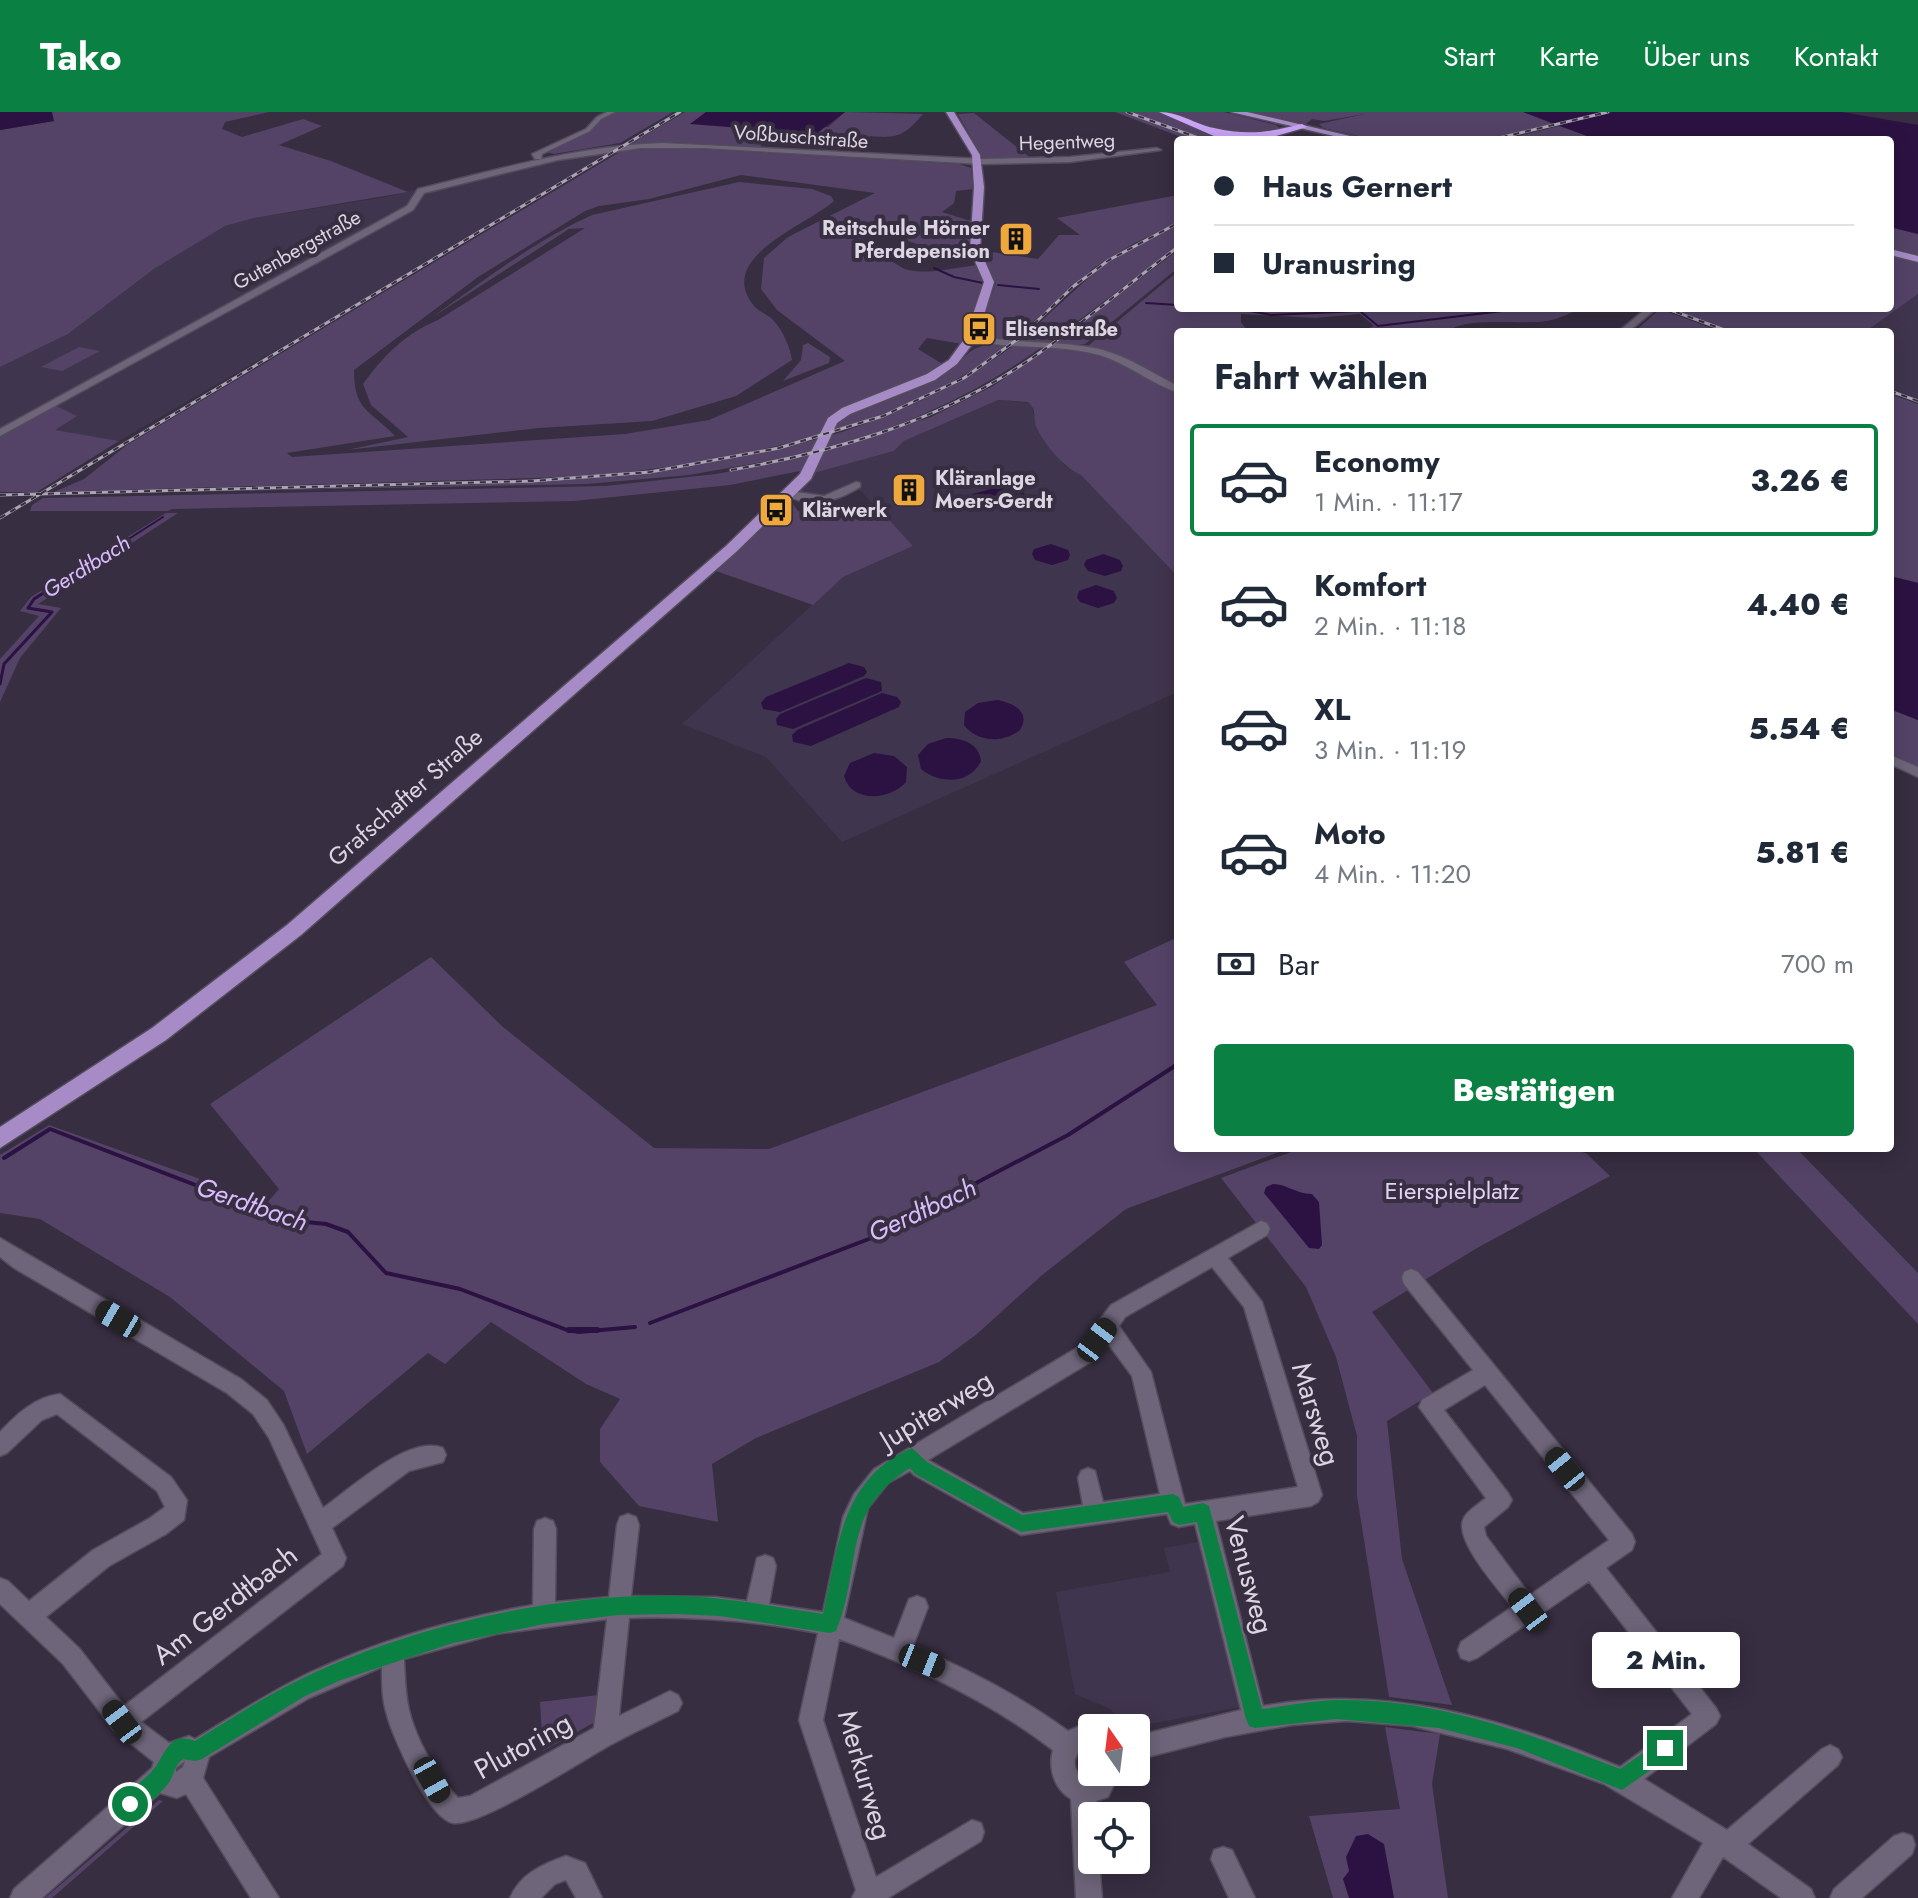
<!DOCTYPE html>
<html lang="de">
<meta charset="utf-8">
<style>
body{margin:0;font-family:Jost,sans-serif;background:#f6f6f7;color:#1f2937;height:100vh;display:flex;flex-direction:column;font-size:30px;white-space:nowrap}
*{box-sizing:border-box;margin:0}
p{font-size:26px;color:#747a83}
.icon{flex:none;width:44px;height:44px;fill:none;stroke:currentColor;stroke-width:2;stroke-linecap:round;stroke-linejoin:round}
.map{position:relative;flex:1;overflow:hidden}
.drawer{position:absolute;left:1174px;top:216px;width:720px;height:824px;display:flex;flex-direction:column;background:#fff;border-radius:8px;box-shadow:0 4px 20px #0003}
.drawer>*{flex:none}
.guide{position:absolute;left:1174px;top:24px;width:720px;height:176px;border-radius:8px;box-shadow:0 4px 20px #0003;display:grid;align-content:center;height:176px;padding:0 40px;background:#fff}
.needle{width:52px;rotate:346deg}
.fabs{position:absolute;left:1078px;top:1602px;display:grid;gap:16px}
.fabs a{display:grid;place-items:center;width:72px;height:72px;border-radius:8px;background:#fff;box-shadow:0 4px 20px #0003;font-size:40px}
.end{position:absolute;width:36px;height:36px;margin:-18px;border:10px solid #0b8043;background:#fff;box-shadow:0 0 0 4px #fff}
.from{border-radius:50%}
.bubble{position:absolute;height:56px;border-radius:8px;background:#fff;box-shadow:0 4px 20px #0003;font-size:26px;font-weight:800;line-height:56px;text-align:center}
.car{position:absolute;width:24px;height:48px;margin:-24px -12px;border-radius:10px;box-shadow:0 0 6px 2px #0007;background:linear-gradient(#222 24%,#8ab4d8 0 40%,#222 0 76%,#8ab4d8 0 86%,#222 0)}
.guide b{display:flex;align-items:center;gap:28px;height:76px;font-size:30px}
.guide b+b{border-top:2px solid #e0e1e3}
.guide i{width:20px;height:20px;background:#1f2937}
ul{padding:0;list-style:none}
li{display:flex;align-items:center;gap:24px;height:112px;margin:0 16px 12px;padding:0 24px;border:4px solid transparent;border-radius:8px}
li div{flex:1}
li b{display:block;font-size:30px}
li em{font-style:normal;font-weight:800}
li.active{border-color:#0b8043}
li>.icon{width:72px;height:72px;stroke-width:1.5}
h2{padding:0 40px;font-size:36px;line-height:96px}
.pay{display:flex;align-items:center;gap:20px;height:88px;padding:0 40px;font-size:30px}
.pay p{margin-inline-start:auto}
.button{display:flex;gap:16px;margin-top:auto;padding:16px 40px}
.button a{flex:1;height:92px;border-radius:8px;background:#0b8043;color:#fff;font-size:32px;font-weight:800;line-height:92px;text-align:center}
header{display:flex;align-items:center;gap:48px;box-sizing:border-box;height:112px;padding:0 40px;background:#0b8043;color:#fff}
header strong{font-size:38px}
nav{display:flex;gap:44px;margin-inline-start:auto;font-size:28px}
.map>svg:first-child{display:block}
.built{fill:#40354e}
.green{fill:#544367;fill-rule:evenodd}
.water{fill:#2c1242}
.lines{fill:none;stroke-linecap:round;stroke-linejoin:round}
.stream-far3{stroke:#2c1242;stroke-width:2}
.stream-far2{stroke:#2c1242;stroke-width:3}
.stream-far1{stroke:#2c1242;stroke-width:4}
.stream{stroke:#2c1242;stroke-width:6}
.minor-casing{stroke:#534c5b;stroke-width:3}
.major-casing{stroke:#534c5b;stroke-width:3}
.highway-casing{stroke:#534c5b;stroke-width:3}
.minor{fill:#6e657a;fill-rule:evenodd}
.major{fill:#a68bc6;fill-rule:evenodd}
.highway{fill:#cca4f8;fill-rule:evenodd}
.rail-casing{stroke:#aba5b3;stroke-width:3}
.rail{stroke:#372e41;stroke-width:2;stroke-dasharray:6;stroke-linecap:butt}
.route{fill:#0b8043}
.labels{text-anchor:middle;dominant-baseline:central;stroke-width:8;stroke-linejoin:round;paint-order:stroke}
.far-street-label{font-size:20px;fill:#dbd6e2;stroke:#372e41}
.far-poi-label{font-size:20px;font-weight:bold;fill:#dbd6e2;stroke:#372e41;text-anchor:start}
.far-water-label{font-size:22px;font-style:italic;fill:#dabcfd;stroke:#372e41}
.street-label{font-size:24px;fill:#dbd6e2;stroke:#372e41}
.park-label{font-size:24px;fill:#e2d4f5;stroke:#372e41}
.water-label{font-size:26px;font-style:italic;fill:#dabcfd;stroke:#372e41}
.near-street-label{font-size:28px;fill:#dbd6e2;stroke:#372e41}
</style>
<header>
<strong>Tako</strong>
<nav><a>Start</a><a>Karte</a><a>Über uns</a><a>Kontakt</a></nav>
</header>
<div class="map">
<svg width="1918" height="1786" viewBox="0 0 1918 1786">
<rect width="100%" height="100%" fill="#372e41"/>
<!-- built -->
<path class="built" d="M606,40L615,42L119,329L53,318L56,294L0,323V255L68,222L154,157L225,114L254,106L380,86L538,50Z
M1918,182V290L1890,280V220H1865Z
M998,288L1031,291L1037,315L1065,354L1081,363L1178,465V580L842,730L766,645L682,612L843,465L913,434L854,372L833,384L817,385L799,380L814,361L894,339L904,329Z
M1198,1430L1240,1595L1128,1616L1110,1597L1075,1582L1056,1480L1170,1460L1164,1436Z"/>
<!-- green -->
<path class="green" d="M52,0H269L225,10L222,17L242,25L303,7L322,14L279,33L331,49L408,80L254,106L225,114L154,157L68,222L0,255V18L53,9Z
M612,0H673L620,31L554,42L542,39L588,18Z
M685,0H706L692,11L828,15L845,0L923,2C905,23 898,27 870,24L863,31L770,23L760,35L668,30L630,32Z
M1115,0H1158L1225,26L1189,28Z
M1169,0H1224L1276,13L1279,16L1278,20C1240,29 1204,15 1169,0Z
M1250,0H1523L1553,12L1483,28H1376L1323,16L1319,12L1365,2L1324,9L1312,7L1306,12Z
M974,1L1032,47H983L958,2Z
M1559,14L1598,28H1502Z
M681,36L959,52L971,56L973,77L956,79L954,91L942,100L974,110L972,139L923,137L916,135L917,132L870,118L874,113L854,123L898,143L889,149C896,150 899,155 905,157C927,164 955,155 978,153C992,178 973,208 962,232L927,226L918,237L944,253L933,261L830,305L819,324L718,348L601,364L54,380L84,367L127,333L623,38ZM741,63L875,81L788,125L764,146L761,177L777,198L845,249L709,308L625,322L292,345L287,341L395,324C369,297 354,299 354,258L478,165L585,99L599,94L649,87Z
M739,70L812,77L831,84L834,89C808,113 714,145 754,194C759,200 769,203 774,209C783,219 790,235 792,248L736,284L652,309L539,316L347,338L408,325L371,293L363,272C384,243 405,222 438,208L585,116L569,117L431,206C482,170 534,129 592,103Z
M1178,83V110L1135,131L1095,155L1009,231L976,223L996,171L979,138L1038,147L1059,123H1080L1057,106Z
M1178,113V134L1058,224L1045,233L1016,232L1097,158L1133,135Z
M1890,115L1918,122V182L1865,220H1729L1665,196H1890Z
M1178,138V156L1085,232L1052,233Z
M1178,159V196H1584C1572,200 1559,207 1547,209C1524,213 1462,204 1448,220H1359L1374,214L1360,202L1315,206L1241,202V210L1248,220H1178V465L1081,363C1064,356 1043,331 1036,314C1033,304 1037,298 1028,290L998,288L904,329L894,339L814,361L822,340L931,305L993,274L1048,236L1082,239Z
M1660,197L1722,220H1634Z
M808,231L830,245L829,251L783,269L801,248L803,233Z
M987,233L1006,234C955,275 893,300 830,321C840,295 889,288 912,278C925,272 940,266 951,257C967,246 966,237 987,233Z
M1013,234L1042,235C974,283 904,315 824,337L829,324C896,303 956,275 1013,234Z
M79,235L100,239L62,259L41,255Z
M1890,282L1918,292V471L1890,464Z
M56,294L77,304L55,318L119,329L37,380H0V324Z
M817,327L812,340L797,344L689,363L587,372L172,380C390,372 604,382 817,327Z
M811,343L805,358L730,373L574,389L172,397L168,399H30L32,393L43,386L605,374L716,362Z
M790,388L798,399L835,408L879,397L913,434L843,465L813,493L716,459Z
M166,401H178L38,492L61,496L20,546L0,590V547L39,504L20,499L31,485Z
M1890,597L1918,608V654L1890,641Z
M1178,825V1036H1290L1126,1097L1041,1164L977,1222L939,1250L756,1326L712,1352L718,1410L639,1394L600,1350V1317L620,1287L586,1272L491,1210L445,1252L428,1241L307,1342L284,1279L170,1185L40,1107L0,1101V1043L49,1013L267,1091L279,1077L210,992L431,845L503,915L654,1036L769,1037L1157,893L1124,850Z
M1302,1036H1573L1587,1042L1610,1064L1477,1136L1372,1200L1433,1281L1387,1309L1402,1447L1452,1593L1389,1585L1357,1384V1324L1336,1245L1306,1175L1221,1066Z
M1753,1036H1796L1918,1161V1212Z
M598,1583L595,1610L543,1639L540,1590Z
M1385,1615L1440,1622L1432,1672L1448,1786H1333L1309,1704L1400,1697Z
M159,1688L163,1689L52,1786H45Z"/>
<!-- water -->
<path class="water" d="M0,0H52L54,9L0,18Z
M706,0H845L816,22L690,12Z
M1523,0H1842L1918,13V122L1890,115V28H1598Z
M1012,371L1025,382L981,395L969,383Z
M1051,432L1068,438L1070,443L1068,448L1052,453L1035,448L1032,442L1034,437Z
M1103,442L1120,448L1123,454L1121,459L1105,464L1088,459L1084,453L1086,448Z
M1890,464L1918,471V608L1890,597Z
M1096,473L1114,479L1117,486L1114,491L1098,496L1080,490L1077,485L1079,479Z
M849,551L864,555L867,560L864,564L780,600L763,597L761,591L766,585Z
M866,566L881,570L882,579L793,617L777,613L776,607L780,602Z
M882,581L897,585L901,590L899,595L811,634L793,630L792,623L797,618Z
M997,588C1014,591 1031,600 1020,618C1003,631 978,631 964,613L965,600L978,591Z
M946,626C962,626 979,631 981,649C970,673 939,672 921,657L918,643L928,632Z
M874,641L894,644L907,655L906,670C890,688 852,692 844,664L850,651Z
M1273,1072C1287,1072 1296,1082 1312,1082L1319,1090L1322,1133L1319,1137L1309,1136L1264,1081L1266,1075Z
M1368,1722L1384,1732L1394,1786H1349L1343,1767L1349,1759L1346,1745L1356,1724Z"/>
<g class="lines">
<!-- stream-far3 -->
<path class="stream-far3" d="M934,156L954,165L983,171
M998,173L1039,177
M1146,191L1178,193
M1211,196L1238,198
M1250,199L1271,203L1360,199L1378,214L1527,196
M88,453L163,405"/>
<!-- stream-far2 -->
<path class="stream-far2" d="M0,572L4,552L52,500L28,496L34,487L91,451"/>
<!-- stream-far1 -->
<path class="stream-far1" d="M4,1046L50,1017L286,1108L326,1112L348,1120L386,1161L460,1177L567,1218L579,1220L635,1215
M650,1211L874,1125L942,1095L978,1070L1068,1023L1178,952"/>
<!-- stream -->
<path class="stream" d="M569,1218H597"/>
<!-- minor casing -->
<g class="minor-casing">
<path id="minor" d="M607,0H615L601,7L590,19L542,42L541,47H535L532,42L586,17L597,5Z
M662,31L981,47L1070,45L1157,36L1161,38L1070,50L981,52L703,36H641L558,48L424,81L413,98L0,324V317L407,94L418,77C499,57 578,34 662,31Z
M1647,196H1657L1628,220H1618Z
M971,223C1012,232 1053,228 1094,236C1125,242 1150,260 1178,274V281C1150,271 1127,251 1099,243C1056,231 1011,238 968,228L966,226Z
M856,370L860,371V375C836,390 809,397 784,382L789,379L824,384Z
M1890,643L1918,655V665L1890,652Z
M1261,1109L1267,1111L1270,1117L1267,1123L1228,1146L1262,1190L1322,1383L1318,1390L1311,1394L1216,1409L1263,1594C1386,1571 1507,1607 1620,1655L1692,1602L1589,1469L1477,1546L1469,1549L1461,1546L1458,1538L1461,1530L1512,1495C1499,1477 1455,1430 1463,1408C1466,1399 1479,1392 1486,1386L1419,1295L1422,1288L1473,1258L1404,1172L1402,1166L1404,1160L1411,1157L1418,1160L1632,1422L1635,1430L1632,1438L1606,1456L1716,1596L1720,1604L1716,1612L1644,1667L1727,1718L1822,1637L1830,1633L1838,1637L1842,1645L1838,1653L1748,1732L1811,1777L1815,1786H1781L1723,1745L1699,1786H1672L1703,1731L1604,1672L1507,1637L1412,1614L1347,1609L1292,1613L1225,1625L1136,1648V1624L1241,1598L1195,1412L1179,1415L1171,1412L1167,1402L1021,1423L914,1363L910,1359L888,1371L868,1396L844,1506L894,1526L909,1487L917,1484L925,1487L928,1495L913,1534C968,1557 1020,1584 1068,1619L1080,1614L1094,1616L1092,1639L1080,1638C1071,1649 1074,1660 1085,1668L1091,1666L1095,1660H1120L1108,1685L1096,1689L1097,1704H1092V1748H1099L1102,1786H1076L1071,1687C1054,1677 1048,1656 1053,1638C989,1589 915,1554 839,1527L823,1608L876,1765L972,1708L981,1711L984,1720L981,1729L888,1786H852L856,1778L799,1608L818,1521C756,1509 692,1504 629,1506L619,1604L670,1579L678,1583L682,1591L678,1599C656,1610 634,1620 612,1632C583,1648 480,1715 453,1711C429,1707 393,1626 387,1603C382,1588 382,1571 382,1555L309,1586L209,1645L203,1666L279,1786H251L186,1682L177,1686L160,1681L42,1786H10L14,1777L152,1656L154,1650L114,1618L63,1552L0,1492V1466L8,1469L29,1489L93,1438L150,1406L165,1395L157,1379L57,1302L42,1308L7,1341L0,1344V1320C17,1302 35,1285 60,1282L171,1365L187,1388L184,1408L166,1422L109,1454L46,1505L79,1536L124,1594L322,1442L269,1326L253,1302L227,1281L14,1156L0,1145V1126L241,1267L267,1288L283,1312L323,1396C350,1377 409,1322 443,1336L446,1343L443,1350L409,1359L332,1416L346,1446L343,1454L141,1610L169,1631L189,1624L195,1627C233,1604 271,1579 311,1560C382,1527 457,1506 533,1493L534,1417L537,1409L545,1406L553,1409L556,1417L555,1490L609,1485L617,1413L620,1405L628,1402L636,1405L639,1413L631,1484L716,1485L747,1489L757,1446L765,1443L773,1446L776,1454L769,1492L823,1500L843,1405L854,1382L874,1357L1080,1234L1111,1193ZM1212,1155L1244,1195L1298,1375L1185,1392L1151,1260L1119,1214L1125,1205ZM1107,1230L1132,1264L1160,1382L1103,1390L1095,1359L1088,1356L1081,1359L1078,1366L1083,1393L1023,1401L928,1348L1094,1248ZM1485,1273L1609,1428L1530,1483L1486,1424L1484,1415L1508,1395L1512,1388L1508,1381L1444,1298ZM607,1507L594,1616L470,1684L458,1686C437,1664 416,1628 409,1598C405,1581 405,1564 404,1547L496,1522ZM185,1649L183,1655L176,1660V1656Z
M1903,1721L1912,1724L1915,1733L1912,1742L1862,1786H1830L1834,1777L1894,1724Z
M1223,1735L1232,1738L1255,1786H1229L1211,1747L1214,1738Z
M566,1744L585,1751L602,1786H576L566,1768L555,1772L541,1786H510C520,1762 543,1752 566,1744Z"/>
</g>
<!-- major casing -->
<g class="major-casing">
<path id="major" d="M946,0H954L980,43L984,75L980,138L994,170L977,226L957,252L935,268L850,302L837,311L811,367L736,440L301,823L166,928L0,1036V1015L152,916L287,813L726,434L800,362L828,306L842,296L927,262L949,248L965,226L984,170L970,138L974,75L972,43Z
M1231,0H1247L1367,28H1351Z
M1890,137L1918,144V150L1890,143Z"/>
</g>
<!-- highway casing -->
<g class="highway-casing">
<path id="highway" d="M1159,0C1180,0 1194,12 1214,16C1248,24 1269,20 1302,12L1307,15L1262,28L1229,25L1223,28Z"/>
</g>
<!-- minor -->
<use href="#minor" class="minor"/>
<!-- major -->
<use href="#major" class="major"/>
<!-- highway -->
<use href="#highway" class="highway"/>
<!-- rail casing -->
<g class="rail-casing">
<path id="rail" d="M1127,0L1204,28
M1490,28L1608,0
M1665,196L1730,220
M1890,279L1918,289
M731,358C832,340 930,312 1017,256C1073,220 1124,175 1178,135
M0,383L532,369L650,360L779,336L883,304L964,266L1018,227L1074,174L1109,148L1178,111
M0,406L680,0"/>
</g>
<!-- rail -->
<use href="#rail" class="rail"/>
</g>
<!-- route -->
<path class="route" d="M912,1336L927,1350L1022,1403L1173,1382L1179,1385L1183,1395L1203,1391L1209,1394L1262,1597C1286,1594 1311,1589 1336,1588C1436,1586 1528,1621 1620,1657L1665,1626L1672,1629L1674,1636L1672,1643L1622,1678L1517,1636L1439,1616L1336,1607L1255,1616L1249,1614L1246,1607L1197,1410L1179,1413L1173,1410L1168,1400L1021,1420L915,1362L910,1356C840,1400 863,1453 836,1519L830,1521L720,1504L676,1502L618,1503L544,1512L453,1531L341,1568L305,1584L202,1647L195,1649L183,1647C175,1653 175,1660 170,1669C163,1680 143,1697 130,1702L123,1699L120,1692C126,1678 142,1671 152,1659C165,1646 167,1618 195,1629C228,1609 260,1587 295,1570C403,1516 556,1480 678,1484C727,1485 775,1495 823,1502C838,1436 841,1366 912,1336Z"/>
<!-- icons -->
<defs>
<g id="building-square" transform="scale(1.8)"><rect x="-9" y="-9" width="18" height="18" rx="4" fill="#eea83c" stroke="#372e41"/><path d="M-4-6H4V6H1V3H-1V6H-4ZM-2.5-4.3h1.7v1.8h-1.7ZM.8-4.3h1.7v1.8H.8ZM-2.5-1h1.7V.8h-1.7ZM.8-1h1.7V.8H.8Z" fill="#111"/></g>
<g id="bus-square" transform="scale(1.8)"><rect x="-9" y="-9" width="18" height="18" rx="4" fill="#eea83c" stroke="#372e41"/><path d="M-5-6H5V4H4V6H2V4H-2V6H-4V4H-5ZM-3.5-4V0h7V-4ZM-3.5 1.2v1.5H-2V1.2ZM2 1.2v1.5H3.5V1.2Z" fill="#111"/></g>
</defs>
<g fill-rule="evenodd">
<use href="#building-square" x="1016" y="127"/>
<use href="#bus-square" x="979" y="217"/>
<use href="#building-square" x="909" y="378"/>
<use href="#bus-square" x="776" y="398"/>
</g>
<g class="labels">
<!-- far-street labels -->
<g class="far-street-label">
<text transform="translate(801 25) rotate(4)">Voßbuschstraße</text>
<text transform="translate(1067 30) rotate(-2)">Hegentweg</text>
<text transform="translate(297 138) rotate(-29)">Gutenbergstraße</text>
</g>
<!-- far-poi labels -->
<g class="far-poi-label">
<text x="990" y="116" text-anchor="end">Reitschule Hörner<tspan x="990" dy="23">Pferdepension</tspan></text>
<text x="1005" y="217">Elisenstraße</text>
<text x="935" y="366">Kläranlage<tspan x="935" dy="23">Moers-Gerdt</tspan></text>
<text x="802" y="398">Klärwerk</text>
</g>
<!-- far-water labels -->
<g class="far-water-label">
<text transform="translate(86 454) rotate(-32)">Gerdtbach</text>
</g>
<!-- street labels -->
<g class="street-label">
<text transform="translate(405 685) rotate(-41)">Grafschafter Straße</text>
</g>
<!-- park labels -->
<g class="park-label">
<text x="1452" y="1078">Eierspielplatz</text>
</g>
<!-- water labels -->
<g class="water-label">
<text transform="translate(252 1092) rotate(19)">Gerdtbach</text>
<text transform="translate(922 1098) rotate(-25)">Gerdtbach</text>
</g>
<!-- near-street labels -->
<g class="near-street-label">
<text transform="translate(936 1298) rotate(-31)">Jupiterweg</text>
<text transform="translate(1316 1302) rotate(73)">Marsweg</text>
<text transform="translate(1249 1463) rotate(75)">Venusweg</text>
<text transform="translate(225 1493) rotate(-38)">Am Gerdtbach</text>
<text transform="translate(523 1634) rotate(-29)">Plutoring</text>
<text transform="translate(865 1663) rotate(74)">Merkurweg</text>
</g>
</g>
</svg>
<div class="fabs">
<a><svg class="needle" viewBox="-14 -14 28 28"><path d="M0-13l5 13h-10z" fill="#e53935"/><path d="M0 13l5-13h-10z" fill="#747a83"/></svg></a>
<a><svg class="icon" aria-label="locate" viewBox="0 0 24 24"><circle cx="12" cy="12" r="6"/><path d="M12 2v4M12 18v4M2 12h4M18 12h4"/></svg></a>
</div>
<i class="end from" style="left:130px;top:1692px"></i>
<i class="end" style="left:1665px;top:1636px"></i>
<div class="bubble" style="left:1592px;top:1520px;width:148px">2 Min.</div>
<i class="car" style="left:118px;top:1207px;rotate:300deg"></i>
<i class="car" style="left:1097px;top:1228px;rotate:37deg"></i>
<i class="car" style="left:1565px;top:1357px;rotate:321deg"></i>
<i class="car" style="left:1528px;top:1498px;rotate:323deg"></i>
<i class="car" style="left:922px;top:1549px;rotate:112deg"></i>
<i class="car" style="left:122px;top:1610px;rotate:323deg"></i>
<i class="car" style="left:432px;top:1668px;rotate:151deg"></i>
<div class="guide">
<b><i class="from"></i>Haus Gernert</b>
<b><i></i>Uranusring</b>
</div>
<section class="drawer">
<h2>Fahrt wählen</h2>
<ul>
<li class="active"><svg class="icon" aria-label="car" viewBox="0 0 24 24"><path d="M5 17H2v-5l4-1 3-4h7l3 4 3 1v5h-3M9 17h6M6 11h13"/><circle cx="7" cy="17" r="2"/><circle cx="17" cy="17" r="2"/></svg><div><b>Economy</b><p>1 Min. · 11:17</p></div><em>3.26 €</em></li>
<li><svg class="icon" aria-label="car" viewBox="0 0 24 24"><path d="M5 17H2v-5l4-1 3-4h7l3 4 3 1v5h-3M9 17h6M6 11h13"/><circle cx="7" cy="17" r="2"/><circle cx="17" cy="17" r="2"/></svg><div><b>Komfort</b><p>2 Min. · 11:18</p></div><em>4.40 €</em></li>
<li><svg class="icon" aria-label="car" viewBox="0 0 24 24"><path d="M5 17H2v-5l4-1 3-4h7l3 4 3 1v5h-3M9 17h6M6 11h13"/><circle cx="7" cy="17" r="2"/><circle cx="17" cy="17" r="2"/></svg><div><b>XL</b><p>3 Min. · 11:19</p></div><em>5.54 €</em></li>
<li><svg class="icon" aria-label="car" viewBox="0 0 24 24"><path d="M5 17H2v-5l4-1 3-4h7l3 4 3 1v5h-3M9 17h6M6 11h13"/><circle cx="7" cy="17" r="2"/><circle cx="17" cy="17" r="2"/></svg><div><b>Moto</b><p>4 Min. · 11:20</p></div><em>5.81 €</em></li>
</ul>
<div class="pay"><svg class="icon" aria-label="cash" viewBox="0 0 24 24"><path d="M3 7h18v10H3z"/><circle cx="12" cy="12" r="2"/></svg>Bar<p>700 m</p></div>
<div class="button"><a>Bestätigen</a></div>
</section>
</div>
